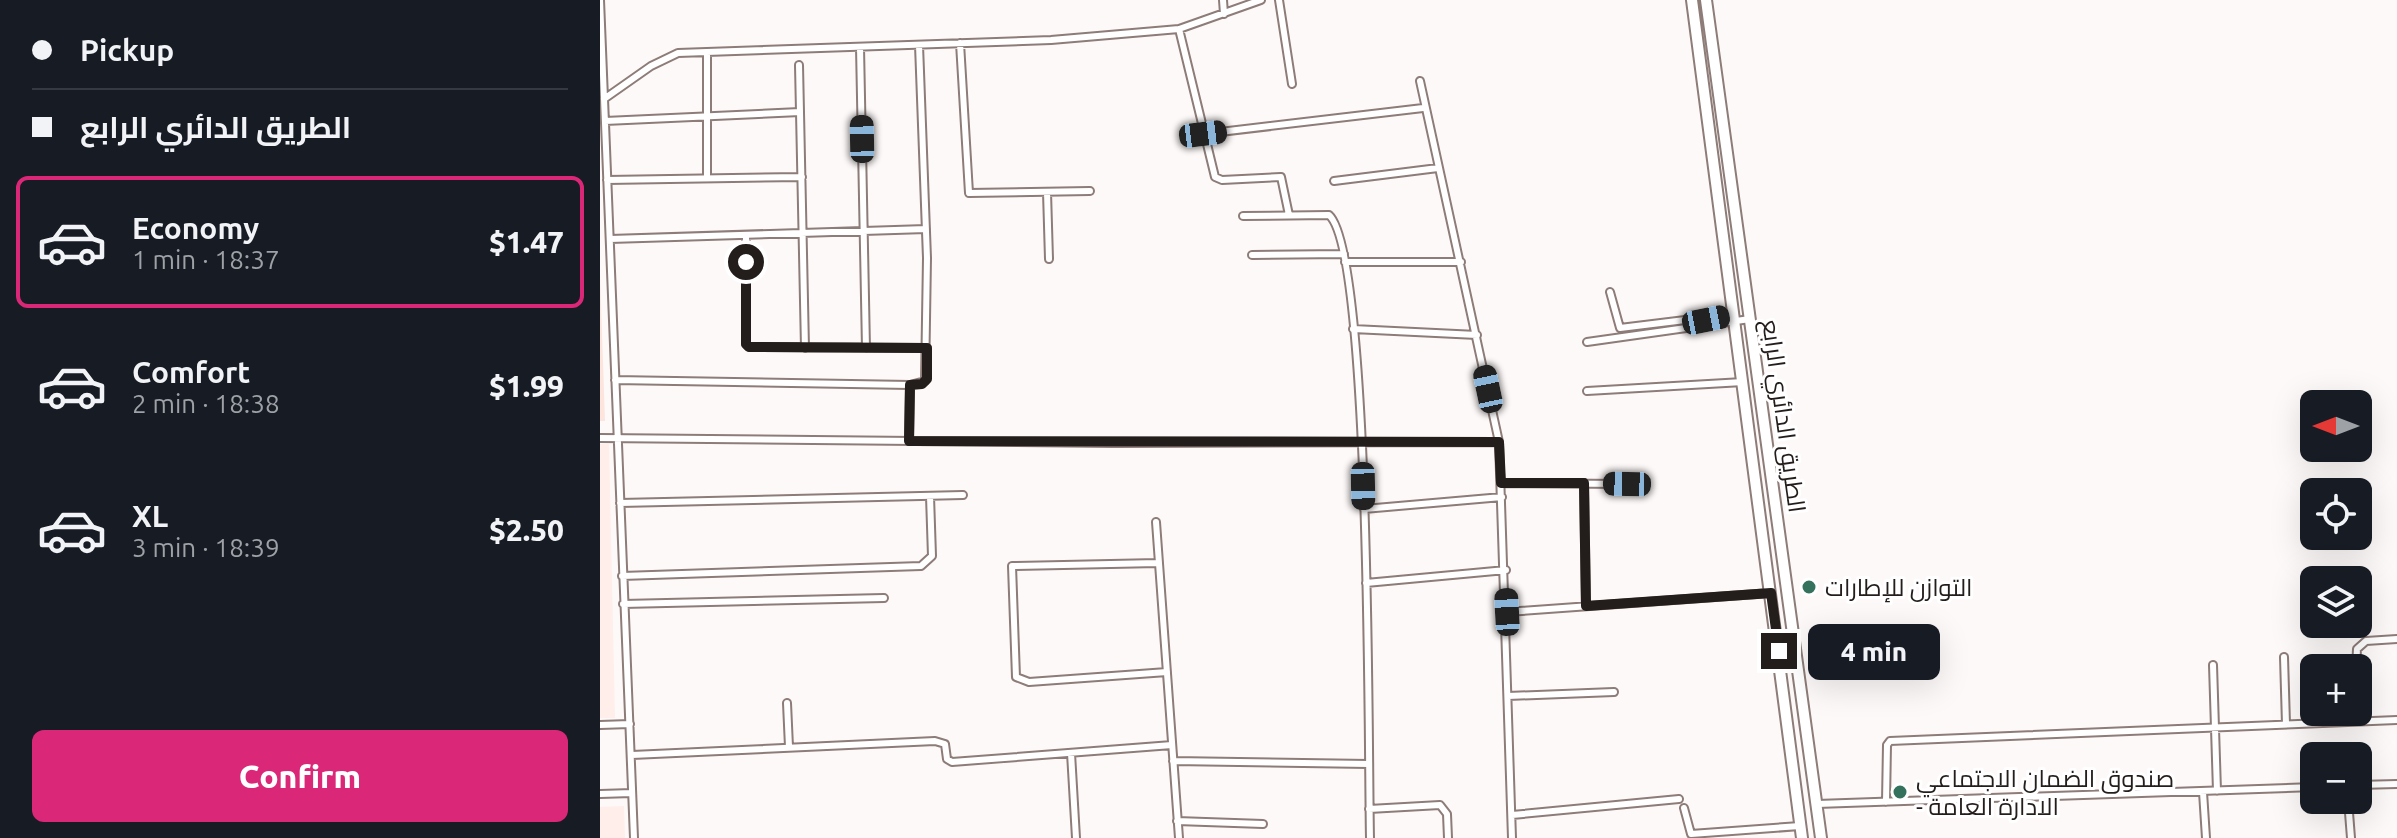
<!DOCTYPE html>
<meta charset="utf-8">
<style>
body{margin:0;font-family:Ubuntu,Cairo,sans-serif;background:#20242c;color:#f1f3f6;height:100vh;display:flex;flex-direction:column;font-size:30px;white-space:nowrap}
*{box-sizing:border-box;margin:0}
p{font-size:26px;color:#9ea1a6}
.icon{flex:none;width:44px;height:44px;fill:none;stroke:currentColor;stroke-width:2;stroke-linecap:round;stroke-linejoin:round}
.map{position:relative;flex:1;overflow:hidden}
.drawer{display:flex;flex-direction:column;background:#171b24;width:600px}
.drawer>*{flex:none}
.guide{display:grid;align-content:center;height:176px;padding:0 32px;background:#171b24}
.needle{width:52px;rotate:270deg}
.tools{position:absolute;left:1700px;top:390px;display:grid;gap:16px}
.tools a{display:grid;place-items:center;width:72px;height:72px;border-radius:12px;background:#171b24;box-shadow:0 8px 32px #0002;font-size:40px}
.end{position:absolute;width:36px;height:36px;margin:-18px;border:10px solid #231d1b;background:#fff;box-shadow:0 0 0 4px #fff}
.from{border-radius:50%}
.bubble{position:absolute;height:56px;border-radius:12px;background:#171b24;box-shadow:0 8px 32px #0002;font-size:26px;font-weight:800;line-height:56px;text-align:center}
.car{position:absolute;width:24px;height:48px;margin:-24px -12px;border-radius:10px;box-shadow:0 0 6px 2px #0007;background:linear-gradient(#222 24%,#8ab4d8 0 40%,#222 0 76%,#8ab4d8 0 86%,#222 0)}
.guide b{display:flex;align-items:center;gap:28px;height:76px;font-size:30px}
.guide b+b{border-top:2px solid #363941}
.guide i{width:20px;height:20px;background:#f1f3f6}
ul{padding:0;list-style:none}
li{display:flex;align-items:center;gap:24px;height:132px;margin:0 16px 12px;padding:0 16px;border:4px solid transparent;border-radius:12px}
li div{flex:1}
li b{display:block;font-size:30px}
li em{font-style:normal;font-weight:800}
li.on{border-color:#db2777}
li>.icon{width:72px;height:72px;stroke-width:1.5}
.primary-button{display:flex;gap:16px;margin-top:auto;padding:16px 32px}
.primary-button a{flex:1;height:92px;border-radius:12px;background:#db2777;color:#fff;font-size:32px;font-weight:800;line-height:92px;text-align:center}
main{display:flex;flex:1;min-height:0}
.map>svg:first-child{display:block}
.built{fill:#ffeeea}
.green{fill:#fde4dd}
.lines{fill:none;stroke-linecap:round;stroke-linejoin:round}
.minor-casing{stroke:#8d7c78;stroke-width:10}
.primary-casing{stroke:#8d7c78;stroke-width:14}
.minor{stroke:#fff;stroke-width:6}
.primary{stroke:#fff;stroke-width:10}
.route{stroke:#231d1b;stroke-width:10}
.poi-dot{fill:#35725d;stroke:#fff;stroke-width:3}
.labels{text-anchor:middle;dominant-baseline:central;stroke-width:6;stroke-linejoin:round;paint-order:stroke}
.street-label{font-size:24px;fill:#231d1b;stroke:#fff}
.poi-label{font-size:24px;fill:#231d1b;stroke:#fff;text-anchor:start}
</style>
<main>
<section class="drawer">
<div class="guide">
<b><i class="from"></i>Pickup</b>
<b><i></i>الطريق الدائري الرابع</b>
</div>
<ul>
<li class="on"><svg class="icon" aria-label="car" viewBox="0 0 24 24"><path d="M5 17H2v-5l4-1 3-4h7l3 4 3 1v5h-3M9 17h6M6 11h13"/><circle cx="7" cy="17" r="2"/><circle cx="17" cy="17" r="2"/></svg><div><b>Economy</b><p>1 min · 18:37</p></div><em>$1.47</em></li>
<li><svg class="icon" aria-label="car" viewBox="0 0 24 24"><path d="M5 17H2v-5l4-1 3-4h7l3 4 3 1v5h-3M9 17h6M6 11h13"/><circle cx="7" cy="17" r="2"/><circle cx="17" cy="17" r="2"/></svg><div><b>Comfort</b><p>2 min · 18:38</p></div><em>$1.99</em></li>
<li><svg class="icon" aria-label="car" viewBox="0 0 24 24"><path d="M5 17H2v-5l4-1 3-4h7l3 4 3 1v5h-3M9 17h6M6 11h13"/><circle cx="7" cy="17" r="2"/><circle cx="17" cy="17" r="2"/></svg><div><b>XL</b><p>3 min · 18:39</p></div><em>$2.50</em></li>
</ul>
<div class="primary-button"><a>Confirm</a></div>
</section>
<div class="map">
<svg width="1797" height="838" viewBox="0 0 1797 838">
<rect width="100%" height="100%" fill="#fdf9f8"/>
<!-- built -->
<path class="built" d="M0,444H9L15,718H0Z
M24,806L25,838H0V807Z"/>
<!-- green -->
<path class="green" d="M0,274L5,421H0Z"/>
<g class="lines">
<!-- minor casing -->
<g class="minor-casing">
<path id="minor" d="M0,0L34,838
M623,0L624,14
M679,0L692,84
M579,29L615,177L622,180L681,177L689,215
M360,43L369,193L490,191
M260,47L266,348
M199,65L205,348
M820,81L899,442L912,838
M4,99L51,66L78,53L451,40L579,29L661,0
M5,121L200,112
M603,134L823,108
M107,178V52
M7,180L202,177
M734,181L838,168
M447,192L449,259
M643,216L729,215C771,252 768,753 770,838
M146,235V344L149,347L327,348
M10,239L326,229
M652,255L744,254
M745,262H861
M1010,292L1020,328L1134,314
M753,329L877,335
M987,342L1150,319
M15,380L310,385L325,381L327,258L319,45
M987,391L1143,382
M0,438L513,443L899,442
M309,441L310,385
M901,483L1027,484
M984,483L986,606
M20,503L363,495
M764,509L902,497
M556,522L579,838
M558,563L412,566L416,677L429,682L567,672
M22,576L321,566L332,556L330,496
M766,583L906,570
M23,604L284,598
M907,612L1171,593
M1684,657L1686,724
M1613,665L1617,791
M1756,668L1757,649L1766,641L1797,639
M908,696L1014,692
M187,703L189,747
M0,725L30,724
M471,753L476,838
M32,755L335,741L345,744L347,759L352,762L572,745
M573,761L769,764
M1758,785L1797,784
M1603,792L1606,838
M0,794L32,793
M1748,800L1751,838
M1286,802L1287,745L1290,741L1797,720
M1217,804L1714,787
M1084,808L1091,834L1200,826
M769,809L840,805L847,814L848,838
M912,815L1079,799
M577,821L663,824"/>
</g>
<!-- primary casing -->
<g class="primary-casing">
<path id="primary" d="M1092,0L1202,838
M1106,0L1221,838"/>
</g>
<!-- minor -->
<use href="#minor" class="minor"/>
<!-- primary -->
<use href="#primary" class="primary"/>
</g>
<g class="lines">
<!-- route -->
<path class="route" d="M146,262V344L149,347L327,348V379L322,384L310,385L309,441L899,442L901,483H984L986,606L1171,593L1179,651"/>
</g>
<!-- markers -->
<g class="poi-dot">
<circle cx="1209" cy="587" r="8"/>
<circle cx="1300" cy="792" r="8"/>
</g>
<g class="labels">
<!-- street labels -->
<g class="street-label">
<text transform="translate(1184 416) rotate(82)">الطريق الدائري الرابع</text>
</g>
<!-- poi labels -->
<g class="poi-label">
<text x="1225" y="587">التوازن للإطارات</text>
<text x="1316" y="778">صندوق الضمان الاجتماعي<tspan x="1316" dy="28">- الادارة العامة</tspan></text>
</g>
</g>
</svg>
<div class="tools">
<a><svg class="needle" viewBox="-14 -14 28 28"><path d="M0-13l5 13h-10z" fill="#e53935"/><path d="M0 13l5-13h-10z" fill="#9ea1a6"/></svg></a>
<a><svg class="icon" aria-label="locate" viewBox="0 0 24 24"><circle cx="12" cy="12" r="6"/><path d="M12 2v4M12 18v4M2 12h4M18 12h4"/></svg></a>
<a><svg class="icon" aria-label="layers" viewBox="0 0 24 24"><path d="M12 4l9 5-9 5-9-5zM3 14l9 5 9-5"/></svg></a>
<a>+</a>
<a>−</a>
</div>
<i class="end from" style="left:146px;top:262px"></i>
<i class="end" style="left:1179px;top:651px"></i>
<div class="bubble" style="left:1208px;top:624px;width:132px">4 min</div>
<i class="car" style="left:603px;top:134px;rotate:83deg"></i>
<i class="car" style="left:262px;top:139px;rotate:359deg"></i>
<i class="car" style="left:1106px;top:320px;rotate:79deg"></i>
<i class="car" style="left:888px;top:389px;rotate:348deg"></i>
<i class="car" style="left:1027px;top:484px;rotate:271deg"></i>
<i class="car" style="left:763px;top:486px;rotate:179deg"></i>
<i class="car" style="left:907px;top:612px;rotate:357deg"></i>
</div>
</main>
